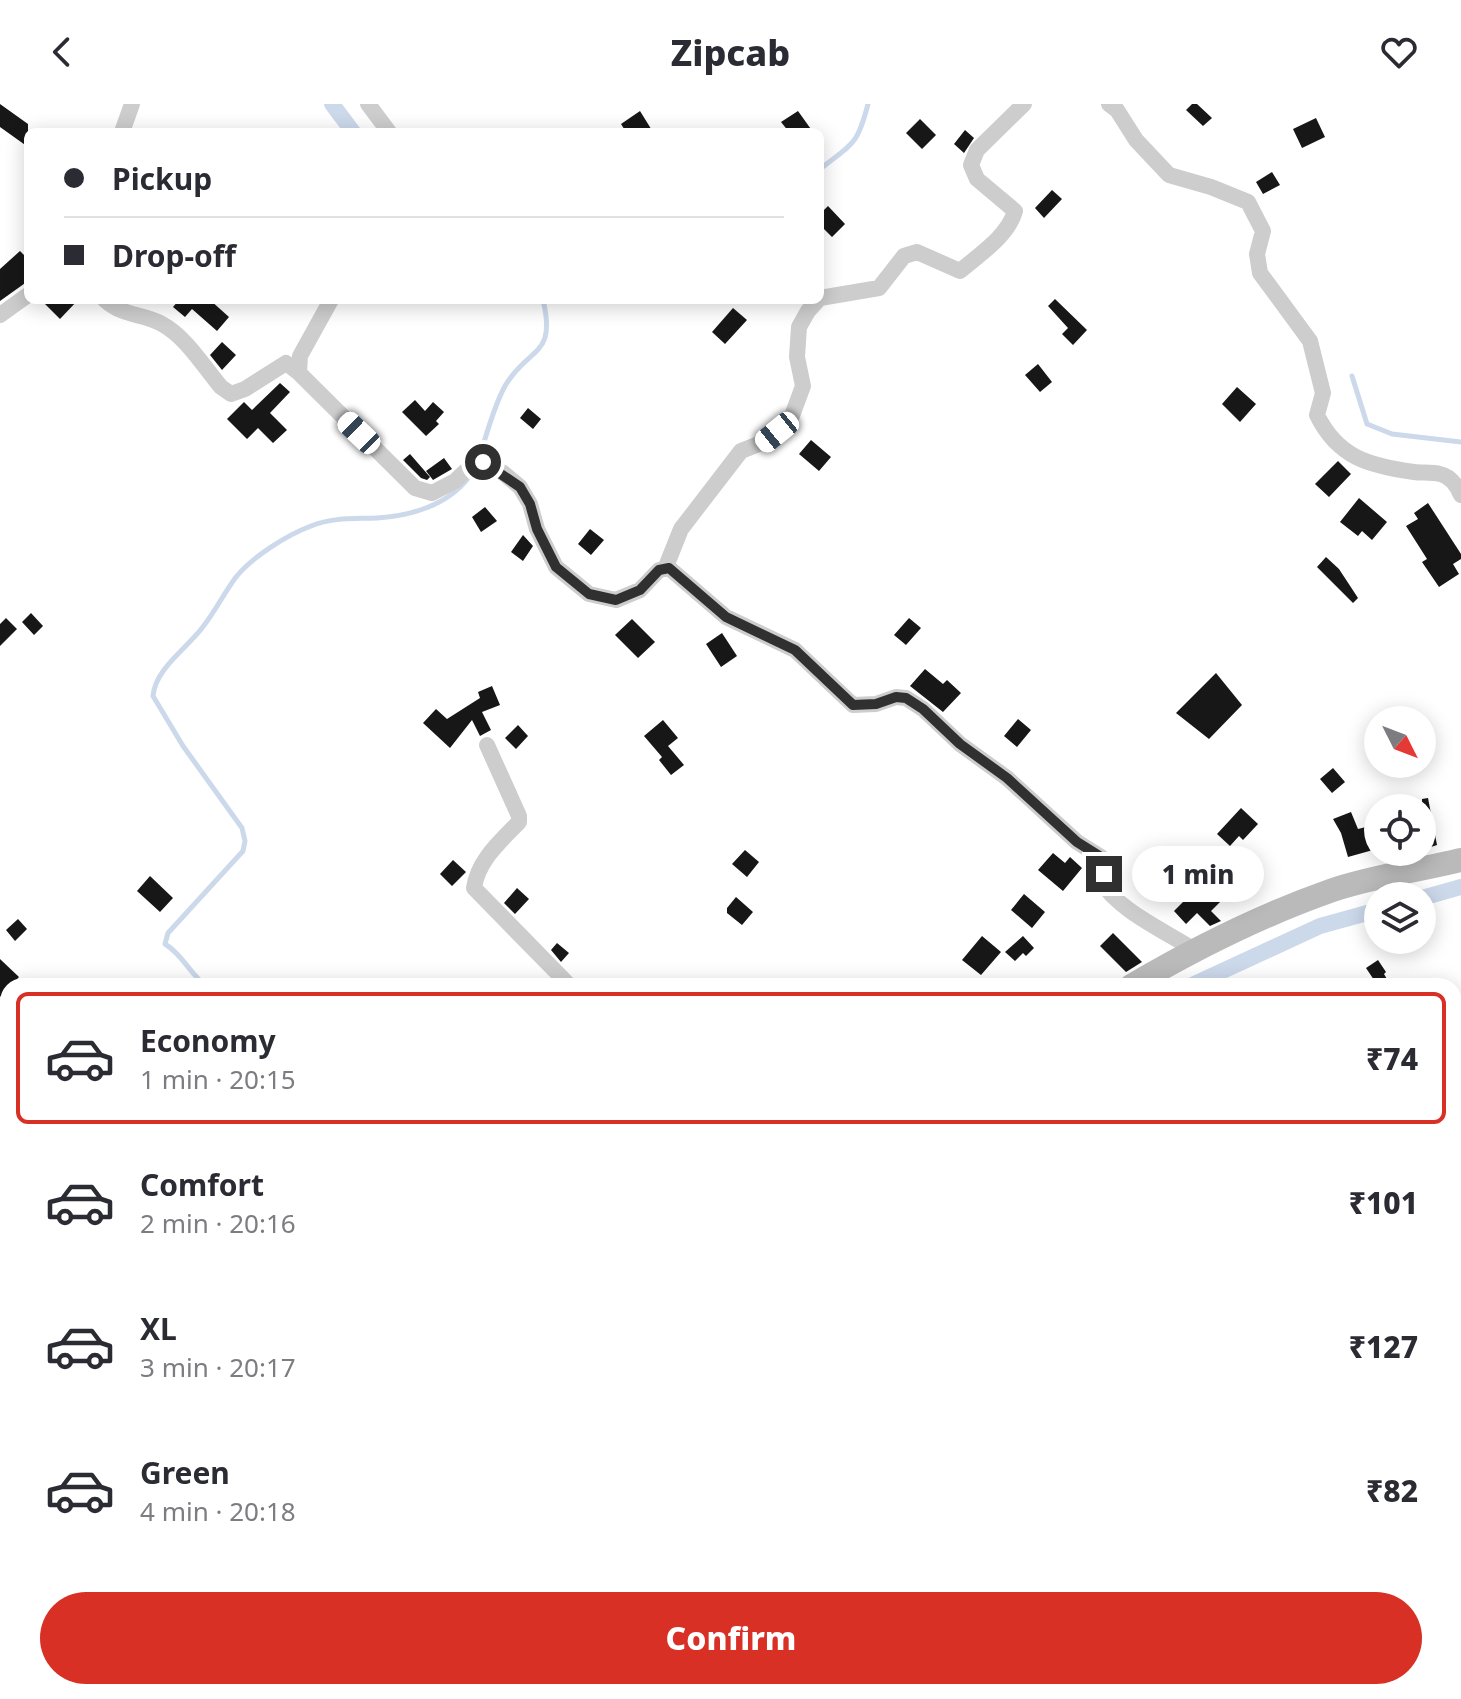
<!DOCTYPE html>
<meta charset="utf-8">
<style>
body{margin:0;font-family:"Noto Sans",sans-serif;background:#f7f7f7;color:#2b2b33;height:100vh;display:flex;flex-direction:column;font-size:30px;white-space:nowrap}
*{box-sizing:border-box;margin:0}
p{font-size:26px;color:#7c7c81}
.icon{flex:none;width:44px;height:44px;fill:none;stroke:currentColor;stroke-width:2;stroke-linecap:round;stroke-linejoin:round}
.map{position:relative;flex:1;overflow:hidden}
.side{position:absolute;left:0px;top:874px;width:1462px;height:722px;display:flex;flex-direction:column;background:#fff;border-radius:24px 24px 0 0;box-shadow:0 4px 20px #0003}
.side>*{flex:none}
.hud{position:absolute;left:24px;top:24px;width:800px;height:176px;border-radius:12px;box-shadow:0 4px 20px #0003;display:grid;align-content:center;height:176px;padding:0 40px;background:#fff}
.needle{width:52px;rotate:132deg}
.controls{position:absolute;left:1364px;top:602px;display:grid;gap:16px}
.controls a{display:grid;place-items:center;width:72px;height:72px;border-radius:50%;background:#fff;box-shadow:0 4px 20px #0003;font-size:40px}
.end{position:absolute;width:36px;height:36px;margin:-18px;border:10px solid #303030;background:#fff;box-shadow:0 0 0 4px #fff}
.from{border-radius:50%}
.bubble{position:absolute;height:56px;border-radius:28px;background:#fff;box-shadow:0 4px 20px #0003;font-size:26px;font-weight:800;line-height:56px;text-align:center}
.car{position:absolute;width:24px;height:48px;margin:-24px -12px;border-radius:10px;box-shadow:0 0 6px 2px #0007;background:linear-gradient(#fff 24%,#345 0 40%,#fff 0 76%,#345 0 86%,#fff 0)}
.hud b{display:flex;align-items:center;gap:28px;height:76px;font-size:30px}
.hud b+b{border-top:2px solid #e1e1e2}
.hud i{width:20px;height:20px;background:#2b2b33}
ul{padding:14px 0 0;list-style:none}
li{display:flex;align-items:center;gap:24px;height:132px;margin:0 16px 12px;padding:0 24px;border:4px solid transparent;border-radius:12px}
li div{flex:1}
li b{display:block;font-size:30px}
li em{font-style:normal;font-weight:800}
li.current{border-color:#d93025}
li>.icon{width:72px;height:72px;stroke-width:1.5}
.action{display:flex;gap:16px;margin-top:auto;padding:16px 40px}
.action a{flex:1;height:92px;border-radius:48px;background:#d93025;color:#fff;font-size:32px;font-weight:800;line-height:92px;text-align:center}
header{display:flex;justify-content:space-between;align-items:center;height:104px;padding:0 40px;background:#fff;font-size:36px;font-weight:800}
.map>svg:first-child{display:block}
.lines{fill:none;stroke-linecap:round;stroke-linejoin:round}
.stream{stroke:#ccd9eb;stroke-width:5}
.canal{stroke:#ccd9eb;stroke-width:16}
.building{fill:#171717}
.street{stroke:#cdcdcd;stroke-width:16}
.secondary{stroke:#bababa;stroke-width:24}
.route{stroke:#303030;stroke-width:10}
</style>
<header><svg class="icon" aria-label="back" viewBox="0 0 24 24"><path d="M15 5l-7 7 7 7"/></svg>Zipcab<svg class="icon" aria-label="heart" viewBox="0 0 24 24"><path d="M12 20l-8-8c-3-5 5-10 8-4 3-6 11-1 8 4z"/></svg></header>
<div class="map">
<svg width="1461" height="1595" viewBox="0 0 1461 1595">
<rect width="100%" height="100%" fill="#fff"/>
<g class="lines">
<!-- stream -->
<path class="stream" d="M820,65C853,39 857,42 868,0
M1352,272L1367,320L1392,330L1461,338
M479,354C487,330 493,304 505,282C528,242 557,254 543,196
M206,882C190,870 183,851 165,840L168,829L243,747L245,737L242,724L183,642L153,592C155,565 187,544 202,524C215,508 224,489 236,473C252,453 287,431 311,422C334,413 354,415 377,414C411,412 448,401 469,373"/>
<!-- canal -->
<path class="canal" d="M332,0L353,28
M1422,794L1461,783
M1190,882L1320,822L1378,806
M1185,1595L1188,1588"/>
</g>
<!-- building -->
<path class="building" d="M0,0L28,20V43L0,23Z
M1192,0H1197L1212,14L1203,22L1186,6Z
M640,7L653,28H626L621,20Z
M798,7L813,28H789L781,18Z
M1316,14L1325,33L1302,44L1293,25Z
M920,15L936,31L922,45L906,29Z
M965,26L974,34L964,49L954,40Z
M1272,68L1280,81L1263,90L1256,78Z
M1052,86L1062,95L1044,114L1035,104Z
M828,102L845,120L832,133L820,121V110Z
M20,147L28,155V177L0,197V165Z
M1055,195L1087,226L1073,241L1062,230L1068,224L1048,202Z
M41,196H78L60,215Z
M179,196H210L229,213L217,227L192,205L185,213L173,203Z
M733,204L747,216L725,240L712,228Z
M222,238L236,251L222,266L210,251Z
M1038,260L1052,278L1040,288L1025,271Z
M280,279L290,288L270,309L287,326L273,339L258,324L247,335L227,315L244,298L252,306Z
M1237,283L1256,300L1240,318L1222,300Z
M415,296L425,307L433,298L444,308L436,317L439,320L426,332L402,308Z
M528,304L541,315L533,325L520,314Z
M811,336L831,353L819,367L799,350Z
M410,350L430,373L427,376L421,374L403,356Z
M444,354L452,365L433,376L426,367Z
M1338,357L1351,370L1329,393L1315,380Z
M1359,394L1387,418L1372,436L1362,427L1358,432L1340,418Z
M1428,399L1461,450V455L1453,460L1459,470L1439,483L1422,458L1427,455L1406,422L1418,415L1414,409Z
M485,403L497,417L481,428L472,413Z
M590,425L604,436L591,451L578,440Z
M523,431L533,442L523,457L511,448Z
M1326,453L1339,465L1358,494L1353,499L1317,463Z
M31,509L43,522L34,531L22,518Z
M6,514L17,525L0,542V520Z
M909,514L921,524L906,541L894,531Z
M632,515L655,538L638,554L615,531Z
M722,529L737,552L721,563L706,540Z
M925,565L943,580L947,576L961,589L943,608L910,582Z
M1216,569L1242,601L1209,635L1176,609Z
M492,582L500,601L482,608L491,626L480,632L472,616L450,644L423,619L436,605L447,615L480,594L478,588Z
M1018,615L1031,626L1017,643L1004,632Z
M663,616L678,634L668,642L684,661L671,671L659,656L662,653L644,632Z
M518,621L528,632L516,645L505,634Z
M1333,664L1345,678L1332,689L1320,675Z
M1428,694L1437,741L1422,746V695Z
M1241,704L1258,720L1243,736L1239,732L1230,742L1217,730Z
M1351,708L1358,725L1366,723L1373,746L1348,753L1341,729L1333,715Z
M745,746L759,758L747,773L732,760Z
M1053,749L1065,759L1070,753L1082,764L1063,787L1038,766Z
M453,756L466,768L452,782L440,770Z
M150,772L173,794L160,808L137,787Z
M1227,772L1239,785L1229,795L1226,792L1211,807L1221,817L1210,822L1197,809L1186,820L1174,807L1193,788L1202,798Z
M517,784L529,795L515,810L504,799Z
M1024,790L1045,808L1032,824L1011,806Z
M736,793L753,808L742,821L727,809V804Z
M18,815L27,825L15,837L6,826Z
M1113,829L1142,858L1126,868L1100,842Z
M982,832L1001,848L981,871L962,856Z
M1023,832L1034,844L1026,852L1023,849L1015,857L1005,848Z
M557,839L569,849L561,858L551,846Z
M0,855L19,873L0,893Z
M1378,856L1386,868L1384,870L1391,882H1378L1366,864Z"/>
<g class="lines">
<!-- street -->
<path class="street" d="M368,0L389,28
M1109,0L1117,6L1136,36L1169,71L1211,83L1248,98L1263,127L1257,150L1260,169L1310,237L1323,289L1317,311C1338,354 1370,362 1414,368C1422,369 1432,368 1440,370C1450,372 1457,382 1461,391
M122,28L132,0
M820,194L879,184L904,152L917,148L960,167C980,150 1008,132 1015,107L977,75L971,61L977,46L1024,0
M105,196C124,213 142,209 162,220C186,233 204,263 221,283L231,290L245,285L286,259L299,269L415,384L432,389L455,377L473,360L483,358L502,368L520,383L530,400L537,425L556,463L589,490L616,496L640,486L659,466L669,464L726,513L795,546L853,601L876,600L896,593L906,594L923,605L960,640L1007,674L1077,738L1101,753L1106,761L1101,777C1117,806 1167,828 1196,847
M0,211L28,191
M299,269L300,252L331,196
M665,465L681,425L741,347L764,338L790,317L803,282L797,253L799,223L808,207L818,196
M487,641L519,712V718C500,738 478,756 474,784L570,882
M1454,981H1461
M1454,1285L1461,1279
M0,1291L8,1286
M1454,1314L1461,1325
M1454,1362L1461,1353
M1454,1579L1461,1572
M195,1588L198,1595
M924,1588L930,1595
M1395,1588L1399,1595
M462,1595L471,1588
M1437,1595L1444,1588"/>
<!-- secondary -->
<path class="secondary" d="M1131,882C1194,845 1262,811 1330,787C1373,772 1417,767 1461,756
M1134,1595L1138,1588"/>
</g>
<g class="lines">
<!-- route -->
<path class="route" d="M483,358L520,383L530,400L537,425L556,463L589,490L616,496L640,486L659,466L669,464L726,513L795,546L853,601L876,600L896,593L906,594L923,605L960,640L1007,674L1077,738L1101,753L1106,761L1104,770"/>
</g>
</svg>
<div class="controls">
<a><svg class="needle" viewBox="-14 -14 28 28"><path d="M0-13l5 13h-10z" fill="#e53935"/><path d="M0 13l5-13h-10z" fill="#7c7c81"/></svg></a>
<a><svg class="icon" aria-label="locate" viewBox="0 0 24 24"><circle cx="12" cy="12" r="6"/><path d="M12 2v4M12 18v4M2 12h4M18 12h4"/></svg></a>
<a><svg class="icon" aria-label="layers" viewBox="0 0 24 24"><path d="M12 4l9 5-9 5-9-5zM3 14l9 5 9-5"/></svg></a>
</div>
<i class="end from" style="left:483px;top:358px"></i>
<i class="end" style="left:1104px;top:770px"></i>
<div class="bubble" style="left:1132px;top:742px;width:132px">1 min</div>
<i class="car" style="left:777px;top:328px;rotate:231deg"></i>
<i class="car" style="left:359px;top:329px;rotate:314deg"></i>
<div class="hud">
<b><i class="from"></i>Pickup</b>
<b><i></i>Drop-off</b>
</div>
<section class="side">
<ul>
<li class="current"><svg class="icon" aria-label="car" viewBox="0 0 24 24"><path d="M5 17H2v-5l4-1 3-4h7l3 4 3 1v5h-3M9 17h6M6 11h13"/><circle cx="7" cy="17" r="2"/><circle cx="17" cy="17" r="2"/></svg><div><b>Economy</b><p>1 min · 20:15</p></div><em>₹74</em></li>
<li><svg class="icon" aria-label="car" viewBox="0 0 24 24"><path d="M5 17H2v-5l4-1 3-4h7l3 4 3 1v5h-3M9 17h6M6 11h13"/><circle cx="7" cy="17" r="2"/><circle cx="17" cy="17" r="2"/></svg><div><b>Comfort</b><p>2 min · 20:16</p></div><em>₹101</em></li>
<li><svg class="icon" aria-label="car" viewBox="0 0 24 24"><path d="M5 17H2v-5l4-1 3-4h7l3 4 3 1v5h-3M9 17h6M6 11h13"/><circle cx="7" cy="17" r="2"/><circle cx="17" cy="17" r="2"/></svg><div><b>XL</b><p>3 min · 20:17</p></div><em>₹127</em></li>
<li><svg class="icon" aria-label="car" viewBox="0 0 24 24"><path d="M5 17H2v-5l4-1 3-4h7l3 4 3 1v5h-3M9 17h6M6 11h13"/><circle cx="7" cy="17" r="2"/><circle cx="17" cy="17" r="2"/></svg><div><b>Green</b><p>4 min · 20:18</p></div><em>₹82</em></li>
</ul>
<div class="action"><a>Confirm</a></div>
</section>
</div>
